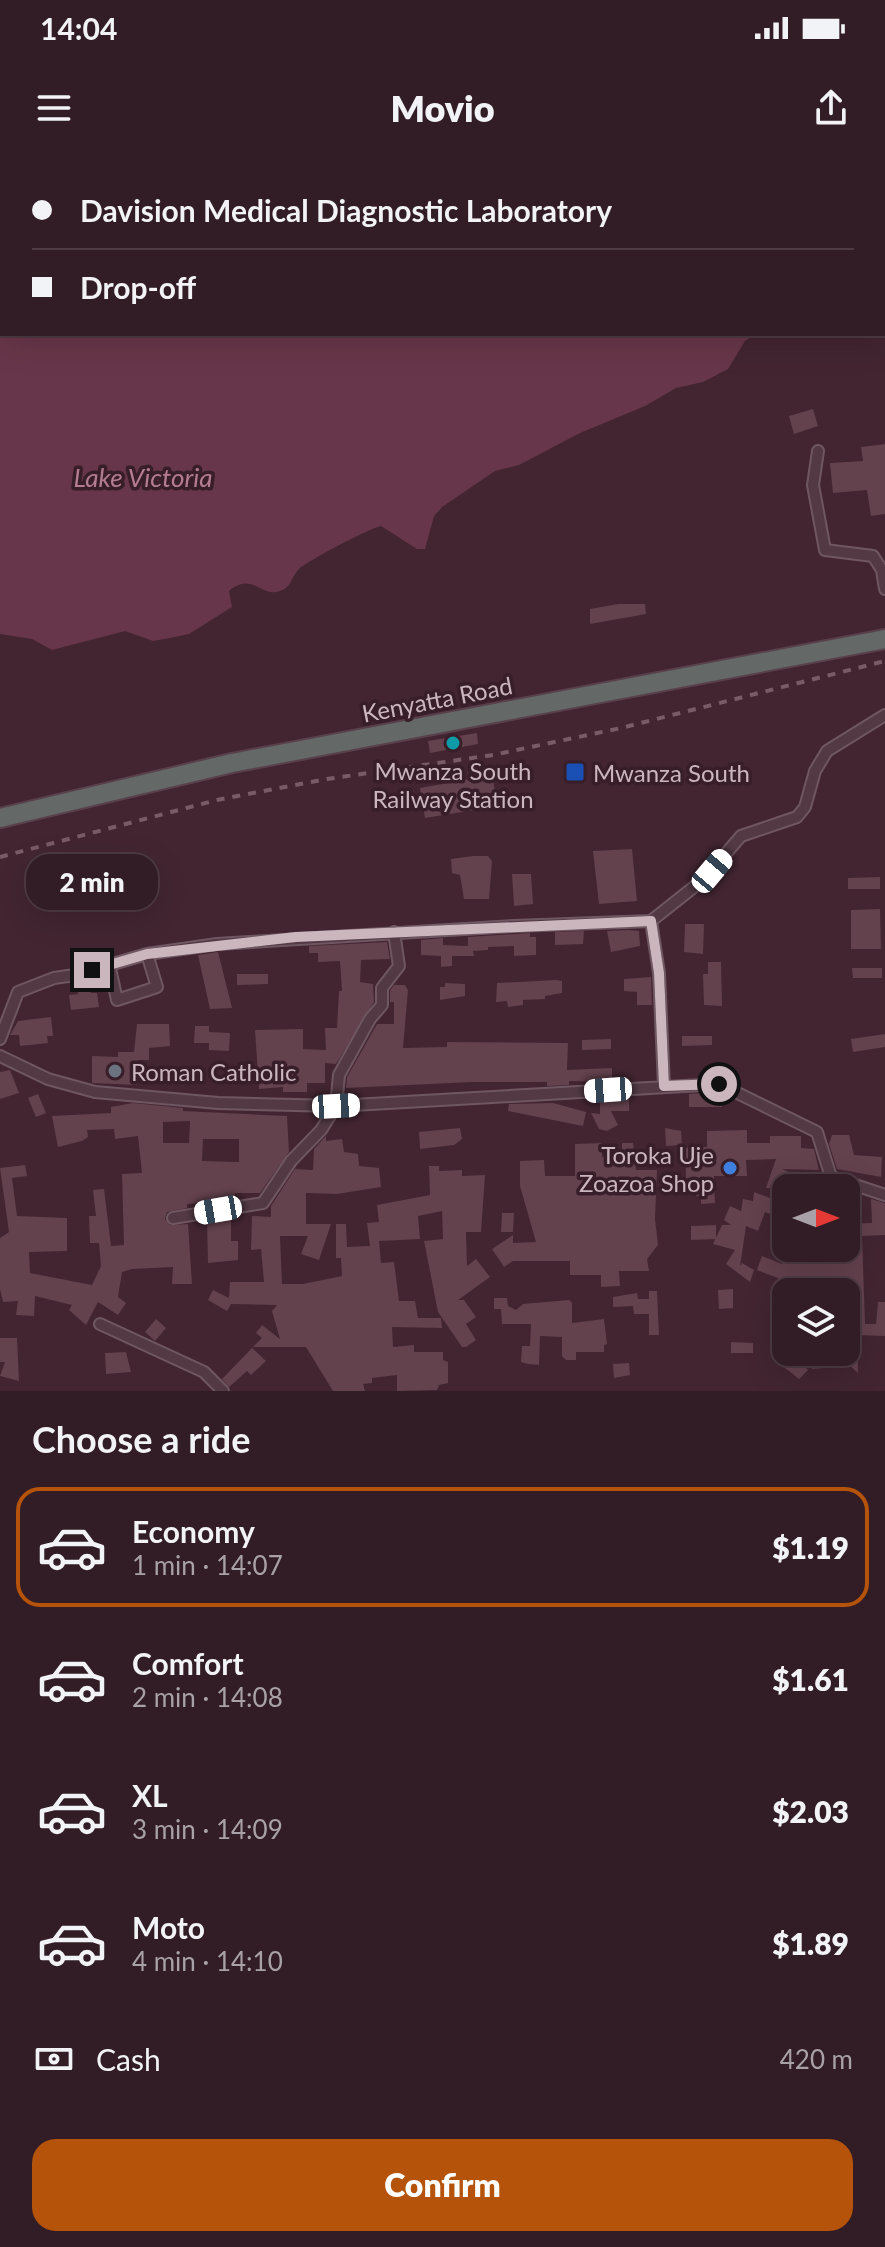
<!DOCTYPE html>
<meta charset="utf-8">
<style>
body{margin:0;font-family:Lato,sans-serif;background:#3a252d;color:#f1f3f6;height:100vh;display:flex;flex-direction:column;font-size:30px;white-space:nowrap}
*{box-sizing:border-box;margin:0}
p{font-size:26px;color:#a8a1a7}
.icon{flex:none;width:44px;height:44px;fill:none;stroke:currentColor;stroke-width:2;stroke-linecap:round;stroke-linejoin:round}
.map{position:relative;height:1231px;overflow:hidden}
.sheet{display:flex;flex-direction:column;background:#321c25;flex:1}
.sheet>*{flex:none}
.guide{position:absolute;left:0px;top:0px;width:886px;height:176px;box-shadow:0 8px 32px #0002,0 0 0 2px #4d3a42;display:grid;align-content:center;height:176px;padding:0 32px;background:#321c25}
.needle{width:52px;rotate:90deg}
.fabs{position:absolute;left:772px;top:1014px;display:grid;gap:16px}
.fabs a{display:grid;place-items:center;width:88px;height:88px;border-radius:16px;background:#321c25;box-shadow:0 8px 32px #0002,0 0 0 2px #4d3a42;font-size:40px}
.end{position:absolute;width:36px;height:36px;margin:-18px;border:10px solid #ccb6be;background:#111;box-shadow:0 0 0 4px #111}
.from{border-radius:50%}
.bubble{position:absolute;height:56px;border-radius:24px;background:#321c25;box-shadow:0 8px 32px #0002,0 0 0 2px #4d3a42;font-size:26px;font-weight:800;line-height:56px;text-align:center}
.car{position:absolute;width:24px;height:48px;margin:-24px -12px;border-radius:10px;box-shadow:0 0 6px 2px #0007;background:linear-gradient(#fff 24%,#345 0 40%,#fff 0 76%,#345 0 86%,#fff 0)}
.guide b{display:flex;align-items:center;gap:28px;height:76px;font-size:30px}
.guide b+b{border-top:2px solid #4d3a42}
.guide i{width:20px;height:20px;background:#f1f3f6}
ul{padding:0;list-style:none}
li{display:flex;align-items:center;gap:24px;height:120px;margin:0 16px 12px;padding:0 16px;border:4px solid transparent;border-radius:24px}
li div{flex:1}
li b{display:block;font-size:30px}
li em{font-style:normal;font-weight:800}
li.selected{border-color:#b45309}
li>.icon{width:72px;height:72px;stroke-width:1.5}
h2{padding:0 32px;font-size:36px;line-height:96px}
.pay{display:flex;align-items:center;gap:20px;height:88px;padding:0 32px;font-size:30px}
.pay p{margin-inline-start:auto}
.action{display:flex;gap:16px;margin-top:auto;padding:16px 32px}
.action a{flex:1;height:92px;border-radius:24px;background:#b45309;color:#fff;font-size:32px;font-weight:800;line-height:92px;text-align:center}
.status{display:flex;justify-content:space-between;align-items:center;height:56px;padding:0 40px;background:#321c25;direction:ltr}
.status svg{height:22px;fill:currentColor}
header{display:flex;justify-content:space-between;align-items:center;height:104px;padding:0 32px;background:#321c25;font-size:36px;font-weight:800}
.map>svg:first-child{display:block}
.water{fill:#68364a}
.building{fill:#63414d;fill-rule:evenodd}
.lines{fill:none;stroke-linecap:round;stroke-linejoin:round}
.minor-casing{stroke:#6f5761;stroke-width:14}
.trunk-casing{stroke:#59414b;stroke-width:22}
.minor{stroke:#523943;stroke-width:10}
.trunk{stroke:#646867;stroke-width:18}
.rail{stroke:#795b67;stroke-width:4;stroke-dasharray:8 8;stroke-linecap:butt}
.route{stroke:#ccb6be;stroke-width:10}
.culture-dot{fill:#0f9aa8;stroke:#371e28;stroke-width:3}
.transit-dot{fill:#1a4fb4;stroke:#371e28;stroke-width:3}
.worship-dot{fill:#6b7280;stroke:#371e28;stroke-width:3}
.shop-dot{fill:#3f7fe0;stroke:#371e28;stroke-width:3}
.labels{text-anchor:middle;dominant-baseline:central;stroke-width:7;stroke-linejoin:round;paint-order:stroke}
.street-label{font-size:24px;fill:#ccb6be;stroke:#371e28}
.poi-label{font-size:24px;fill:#ccb6be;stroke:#371e28;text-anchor:start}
.water-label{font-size:26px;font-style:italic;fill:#b47c93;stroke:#371e28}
</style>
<div class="status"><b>14:04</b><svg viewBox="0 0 49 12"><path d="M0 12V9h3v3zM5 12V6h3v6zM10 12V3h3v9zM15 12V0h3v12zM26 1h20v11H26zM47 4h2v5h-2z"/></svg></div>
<header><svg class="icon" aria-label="menu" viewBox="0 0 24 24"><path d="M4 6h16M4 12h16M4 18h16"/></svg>Movio<svg class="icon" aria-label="share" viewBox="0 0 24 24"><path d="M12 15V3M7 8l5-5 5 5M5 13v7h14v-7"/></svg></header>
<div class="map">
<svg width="885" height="1231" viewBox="0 0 885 1231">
<rect width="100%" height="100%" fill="#422531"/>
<!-- water -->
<path class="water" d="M0,0H885V53L884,2H2V174H755L745,181L728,209L703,222L676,228L645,246L580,273L519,305L495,311L442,347L434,356L425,389H417L381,366C368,369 309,400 299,409C291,417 292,427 280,431C261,438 252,411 229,431L232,447L189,474L170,478L153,481L125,471L52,490L32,479L0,474Z"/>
<!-- building -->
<path class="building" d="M813,249L818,266L794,274L789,256Z
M885,284V354L871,356L867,330L833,333L830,303L863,301L861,287Z
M618,444H645L646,454L590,464V449Z
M477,573L478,584L430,593L428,581Z
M492,615L496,636L478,639L480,649L425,658L420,628Z
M632,689L637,741L599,744L593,691Z
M473,696H488L492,701L489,739H464L460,715L452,713L451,699Z
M512,714H531L533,744L514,746Z
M880,717V729H848V718Z
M880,749L881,789H851V750Z
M685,764H704L703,794L684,792Z
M628,770L639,771L640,786L611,792L607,771Z
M584,771L583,784L555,785V772Z
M530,773V777H536V795L514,796V786L488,787V790L473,791L474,796H452V806L441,807V796L421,795V780L443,778V785L468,786V777Z
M387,782L390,799L361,800L360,822L373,824L374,842L336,904L325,903V923H307V932H283V927L259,929L255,870L303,869V889L326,890L325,868H337L339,831H342L340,801L318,802V793H309V786Z
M218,792L232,848L210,849L198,795Z
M708,802H721L722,846L704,845L703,814H708Z
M852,808H882V818H853Z
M237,814H268V824L237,825Z
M651,817L652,845H637V832L624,831V819Z
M89,819L91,833H97L99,847L71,850L69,835L78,834L76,823Z
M556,820L562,821V833L545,836V839L523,840V845L508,847L507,841L496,842L497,823Z
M445,823L465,824V836L440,840V827H445Z
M394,825H405L408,830L403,888L447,887V882L568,883L567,910L612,908V922L569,921V925L547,926V922H472L346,928L347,917L377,864H394V842H390V831Z
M51,857L53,876H47L48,883L20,886L19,875H10L18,861Z
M137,864H169L170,886L149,888V900H138L137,925L92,923V896L118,897V892H134Z
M195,866H209V872L230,873L229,891L209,890V883H194Z
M885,874V887L853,892L851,879Z
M682,876H712V885L682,886Z
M611,879V889L582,890V880Z
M10,910L19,933L0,939V912Z
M717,932L722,934V947H689V934Z
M38,934L46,953L36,957L28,938Z
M629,937V951H611L618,965L607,971L599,969L591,953L600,954V939Z
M133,943L183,948V951L287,956L289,992L260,1033H235V1040L187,1044V1048L167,1052L165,1059L170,1065L188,1064L192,1124H172L173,1107L132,1109L122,1112L118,1137L126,1143L118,1155L98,1142L86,1165L69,1150L72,1145L35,1136L34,1156L16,1155L18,1141L3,1142L0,1129V1078L9,1072L0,1008L25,1005L27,1016L12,1018L17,1056L67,1058V1091L29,1092L30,1113L92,1125L101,1106L99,1083H90L89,1056H96L93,1030L104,1029L111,1086L124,1085L122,1014L142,1013L138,976L115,979L114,969L87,970L88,977L82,981L58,987L52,956L111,953V947ZM190,961L189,983H163V962ZM203,979H239V1002L202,1001Z
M553,943L586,952L583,966L508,951L509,944Z
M460,968L462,979L454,985L420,989L419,972Z
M665,968L681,971L682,985L666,986Z
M747,970V983H770V976H801V988L814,989L819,1010L782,1009L824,1028H766L776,999L746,1000L747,1016H714L715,1043L701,1044V1036H696L695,1018H686L685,988L707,987V971Z
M832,975H849L854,995L882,997L881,1017L837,1009L829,984Z
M326,976V981L342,979L344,992L358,994L359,1006L379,1008L381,1027L337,1034L306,1033V1064H331L319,1100L301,1094L308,1076H280L282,1124H303L342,1116L341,1098H336V1064H346L347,1087L370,1086L367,1063L379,1062L377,1045L430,1035L429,1006H439V1011L462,1010V1016L485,1015L481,1072H466L467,1106L476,1099L490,1117L458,1140H464L476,1157L466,1164L476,1180L466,1187H462L438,1152L424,1081L443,1079L442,1051L418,1056L420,1079L379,1081L381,1103L394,1102L399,1141H415L418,1158H441L442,1168L392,1167L393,1187L414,1185V1192H443V1200L448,1202V1223L439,1225L437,1230L397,1231V1215L372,1218V1223L363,1224L365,1231H333L306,1187H253L262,1178L256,1173L262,1165L280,1179L272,1151L277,1145L231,1144L227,1151L208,1140L213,1130L229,1138L230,1122H264L261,1089L251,1090L252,1056L271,1057V1046L295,1009L313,1010L314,989Z
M602,983V997H622V983H633L636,1010H657L655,1059L658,1085L647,1099L649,1111H619L620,1126L601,1127V1115H570V1101H513L504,1107L492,1089L513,1075V1083L536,1082L520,1026V1001L544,1000L545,1016H575V984Z
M754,1032L786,1044V1060L765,1052L758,1071L746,1066L740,1106L742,1103L754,1110L750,1122L726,1104L735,1090L713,1084L715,1079L691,1080V1066L716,1065V1078L722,1065H731L724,1060L730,1046L741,1051L743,1039L753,1041Z
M871,1039L885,1043V1075L862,1076L865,1164H876L878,1142H885V1176L857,1175L858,1213L845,1201L846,1132H777L778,1118L757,1110L762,1096L782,1104L784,1088H825V1094L853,1091L854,1087L847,1084V1064L872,1063Z
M502,1053H514L513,1072H501Z
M231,1057V1081H238V1100L208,1103L207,1060Z
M733,1129V1148L719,1149L718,1130Z
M649,1131H657L659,1175H649V1154H634L633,1146L613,1147V1137L637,1133L638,1139H649Z
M494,1138H507L508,1146L516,1150L523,1144L569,1140L572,1143V1163L604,1159L607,1184L604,1185V1192H576V1200H566L562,1196V1177L540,1176L539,1205L528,1204L521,1202L522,1186H530L531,1164H502L501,1149H494Z
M786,1151V1183L784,1184L775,1155Z
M156,1159L166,1168L155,1181L145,1172Z
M0,1178H17L19,1221L0,1216L5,1202H0Z
M731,1182L753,1183V1193H731Z
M252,1188L266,1201L251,1215L247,1211L229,1227L222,1219Z
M126,1192L131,1212L106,1214L105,1193Z
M811,1192H824L825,1208L812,1209Z
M791,1200L794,1203L798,1200L808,1210L799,1219L784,1207Z
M629,1203L630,1215L614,1218L613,1204Z"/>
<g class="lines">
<!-- minor casing -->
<g class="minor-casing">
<path id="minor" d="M818,291L813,325L825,390L873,396L882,410L885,429
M651,761L659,813L664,926
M109,804L117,840L157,827L147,794
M0,879L18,832L54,818L75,815L147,794L217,784L513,766L651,761L704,719L741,676L797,657L805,647L815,611L827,591L885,555
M0,896L48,919L95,932L218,943L336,946L719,924L817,972L831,1017L885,1035
M173,1058L263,1043L291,1001L321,970L336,946L339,915L370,859L382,845V828L399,806L394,772
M100,1164L204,1212L223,1231"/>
</g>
<!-- trunk casing -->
<g class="trunk-casing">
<path id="trunk" d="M0,658L232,603L885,479"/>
</g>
<!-- minor -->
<use href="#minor" class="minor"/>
<!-- trunk -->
<use href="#trunk" class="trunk"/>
<!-- rail -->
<path class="rail" d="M0,697L217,640L327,619L493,595L621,568L885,501"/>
</g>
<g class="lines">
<!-- route -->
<path class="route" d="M92,810L147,794L296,777L651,761L659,813L664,926L719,924"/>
</g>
<!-- markers -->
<circle class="culture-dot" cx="453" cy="583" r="8"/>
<rect class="transit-dot" x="565" y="602" width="20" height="20" rx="4"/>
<circle class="worship-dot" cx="115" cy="911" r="8"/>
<circle class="shop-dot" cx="730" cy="1008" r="8"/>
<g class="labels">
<!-- street labels -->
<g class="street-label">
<text transform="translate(437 539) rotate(-11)">Kenyatta Road</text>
</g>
<!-- poi labels -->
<g class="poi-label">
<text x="453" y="610" text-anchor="middle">Mwanza South<tspan x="453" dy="28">Railway Station</tspan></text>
<text x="593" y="612">Mwanza South</text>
<text x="131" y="911">Roman Catholic</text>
<text x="714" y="994" text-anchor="end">Toroka Uje<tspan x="714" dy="28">Zoazoa Shop</tspan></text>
</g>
<!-- water labels -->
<g class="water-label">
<text x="143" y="317">Lake Victoria</text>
</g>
</g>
</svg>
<div class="fabs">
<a><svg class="needle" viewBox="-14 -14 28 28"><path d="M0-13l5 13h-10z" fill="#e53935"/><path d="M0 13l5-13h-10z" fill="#a8a1a7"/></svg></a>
<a><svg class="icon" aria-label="layers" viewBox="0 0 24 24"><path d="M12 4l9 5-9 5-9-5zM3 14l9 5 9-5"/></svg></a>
</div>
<i class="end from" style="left:719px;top:924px"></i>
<i class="end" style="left:92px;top:810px"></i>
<div class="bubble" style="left:26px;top:694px;width:132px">2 min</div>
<i class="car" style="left:712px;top:711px;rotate:40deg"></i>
<i class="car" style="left:608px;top:930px;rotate:266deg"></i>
<i class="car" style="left:336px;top:946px;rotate:87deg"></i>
<i class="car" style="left:218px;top:1050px;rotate:260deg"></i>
<div class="guide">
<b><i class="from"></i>Davision Medical Diagnostic Laboratory</b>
<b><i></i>Drop-off</b>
</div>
</div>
<section class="sheet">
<h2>Choose a ride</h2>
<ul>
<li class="selected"><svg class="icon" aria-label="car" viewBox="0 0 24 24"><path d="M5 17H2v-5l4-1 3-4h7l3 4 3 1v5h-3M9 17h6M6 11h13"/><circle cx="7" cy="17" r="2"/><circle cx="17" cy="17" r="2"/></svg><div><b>Economy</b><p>1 min · 14:07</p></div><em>$1.19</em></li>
<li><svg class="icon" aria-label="car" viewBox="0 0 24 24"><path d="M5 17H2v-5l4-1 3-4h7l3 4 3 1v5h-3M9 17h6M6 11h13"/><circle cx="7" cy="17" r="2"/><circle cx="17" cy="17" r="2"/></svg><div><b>Comfort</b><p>2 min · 14:08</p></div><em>$1.61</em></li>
<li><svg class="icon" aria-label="car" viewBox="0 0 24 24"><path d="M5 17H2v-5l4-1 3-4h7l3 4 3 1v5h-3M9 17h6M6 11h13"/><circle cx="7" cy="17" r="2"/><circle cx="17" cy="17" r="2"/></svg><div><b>XL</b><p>3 min · 14:09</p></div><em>$2.03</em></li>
<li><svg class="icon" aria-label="car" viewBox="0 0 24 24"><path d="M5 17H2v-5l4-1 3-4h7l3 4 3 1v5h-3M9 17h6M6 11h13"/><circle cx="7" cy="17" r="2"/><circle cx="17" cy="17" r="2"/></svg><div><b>Moto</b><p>4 min · 14:10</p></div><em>$1.89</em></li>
</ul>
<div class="pay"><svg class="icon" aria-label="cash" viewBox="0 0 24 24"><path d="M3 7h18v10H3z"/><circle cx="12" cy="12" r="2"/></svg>Cash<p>420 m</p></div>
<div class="action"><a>Confirm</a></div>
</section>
